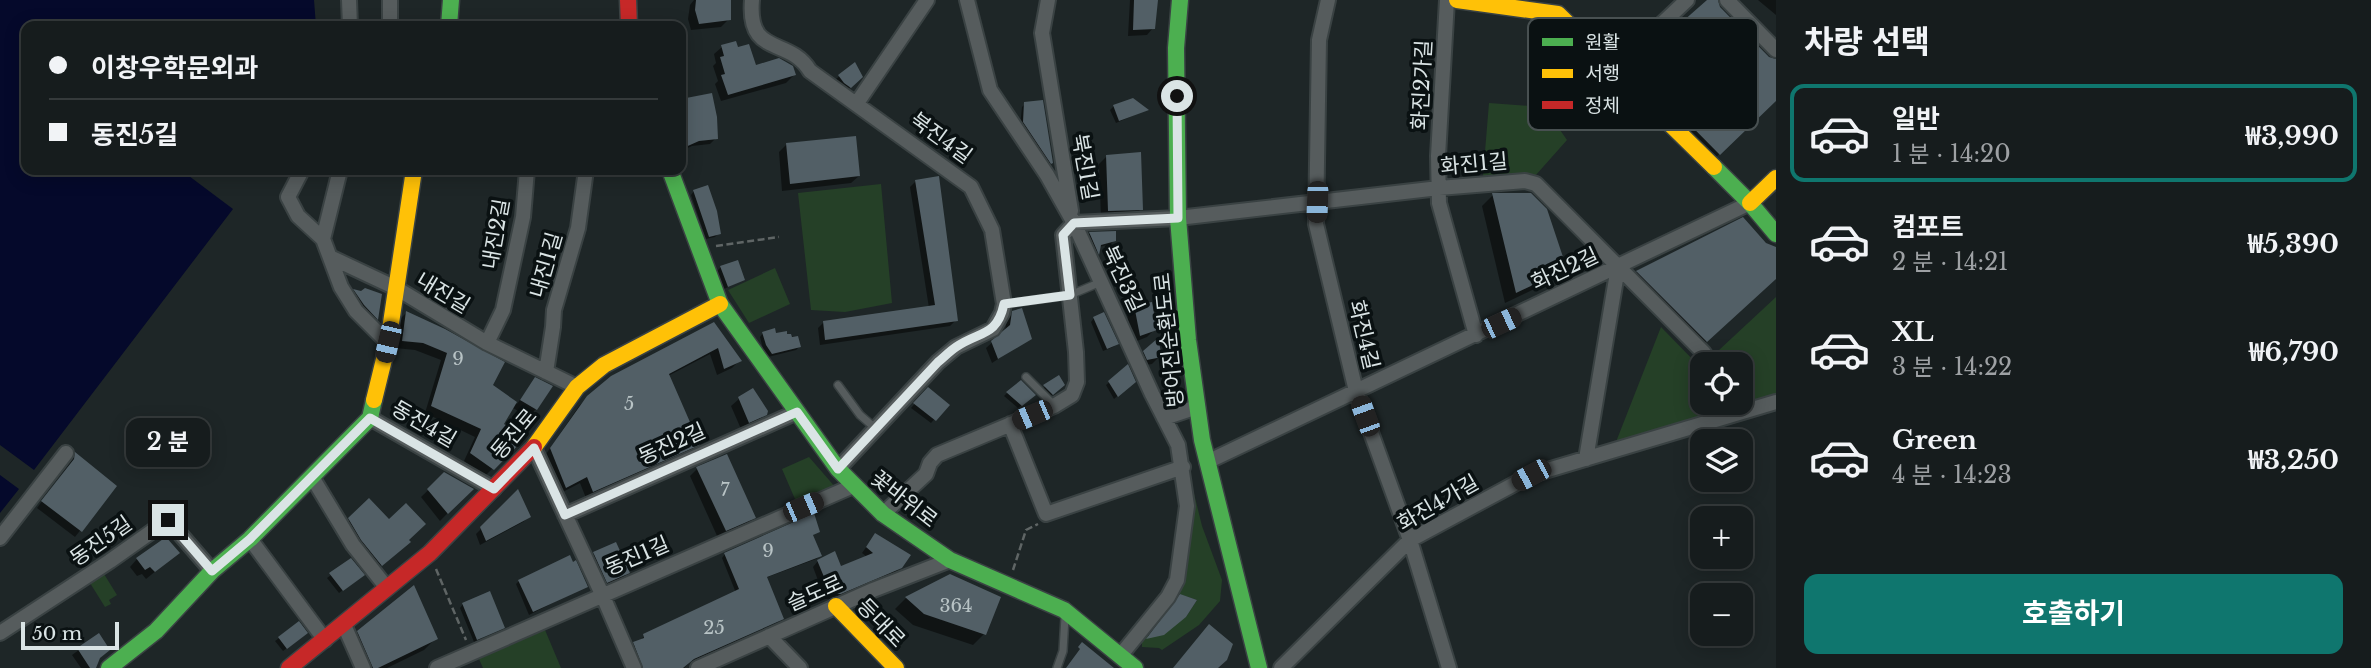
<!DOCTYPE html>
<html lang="ko">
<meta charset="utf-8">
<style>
body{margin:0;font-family:"Libre Baskerville","Noto Sans KR",serif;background:#1f2526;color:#f1f3f6;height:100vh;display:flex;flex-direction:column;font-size:26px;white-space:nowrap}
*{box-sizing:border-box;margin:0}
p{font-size:23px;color:#9ea1a4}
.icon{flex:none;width:38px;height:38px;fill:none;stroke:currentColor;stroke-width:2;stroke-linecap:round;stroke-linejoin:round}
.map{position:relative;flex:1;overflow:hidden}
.details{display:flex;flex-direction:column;background:#161c1d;width:595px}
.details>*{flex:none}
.top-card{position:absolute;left:21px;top:21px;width:665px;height:154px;border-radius:14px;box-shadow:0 4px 18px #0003,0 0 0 2px #353a3b;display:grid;align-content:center;height:154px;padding:0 28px;background:#161c1d}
.tools{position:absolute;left:1690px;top:352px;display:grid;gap:14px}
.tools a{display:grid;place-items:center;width:63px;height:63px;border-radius:14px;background:#161c1d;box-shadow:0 4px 18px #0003,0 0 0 2px #353a3b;font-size:35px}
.scale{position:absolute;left:21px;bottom:18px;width:98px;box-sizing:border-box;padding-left:7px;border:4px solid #dae4e5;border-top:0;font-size:19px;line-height:24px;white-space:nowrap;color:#dae4e5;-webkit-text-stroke:5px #0a1112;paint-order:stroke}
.end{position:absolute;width:32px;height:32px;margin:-16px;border:9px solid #dae4e5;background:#111;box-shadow:0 0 0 4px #111}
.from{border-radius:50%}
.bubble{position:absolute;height:49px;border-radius:14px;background:#161c1d;box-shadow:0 4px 18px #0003,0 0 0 2px #353a3b;font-size:23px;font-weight:700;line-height:49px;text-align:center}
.car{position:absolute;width:21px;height:42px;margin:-21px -10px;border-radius:9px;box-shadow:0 0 5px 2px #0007;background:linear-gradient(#222 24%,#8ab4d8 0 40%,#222 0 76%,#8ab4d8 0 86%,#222 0)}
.top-card b{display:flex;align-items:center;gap:24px;height:66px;font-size:26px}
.top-card b+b{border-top:2px solid #353a3b}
.top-card i{width:18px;height:18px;background:#f1f3f6}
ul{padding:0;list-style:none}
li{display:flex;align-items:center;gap:21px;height:98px;margin:0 14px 10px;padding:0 14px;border:4px solid transparent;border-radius:14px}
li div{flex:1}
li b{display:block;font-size:26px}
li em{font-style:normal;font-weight:700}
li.on{border-color:#0f766e}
li>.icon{width:63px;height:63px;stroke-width:1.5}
h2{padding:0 28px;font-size:32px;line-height:84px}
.action{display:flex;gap:14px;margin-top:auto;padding:14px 28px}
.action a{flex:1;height:80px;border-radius:14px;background:#0f766e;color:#fff;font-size:28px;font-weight:700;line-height:80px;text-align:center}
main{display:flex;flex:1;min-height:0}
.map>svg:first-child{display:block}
.green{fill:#254027}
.water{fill:#05092b}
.shadow{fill:#0007}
.building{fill:#525f66}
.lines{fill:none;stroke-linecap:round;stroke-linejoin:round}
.lane-casing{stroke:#3a4243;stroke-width:10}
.street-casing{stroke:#3a4243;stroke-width:18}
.fast-casing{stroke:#3a4243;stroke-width:19}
.slow-casing{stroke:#3a4243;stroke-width:19}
.jam-casing{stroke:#3a4243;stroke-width:19}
.path{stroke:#5f6565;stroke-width:2.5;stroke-dasharray:7 3.5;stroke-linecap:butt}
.lane{stroke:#565c5d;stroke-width:7}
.street{stroke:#565c5d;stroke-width:14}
.fast{stroke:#4caf50;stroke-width:16}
.slow{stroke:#ffc107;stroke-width:16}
.jam{stroke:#c62828;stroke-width:16}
.route{stroke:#dae4e5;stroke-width:9}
.labels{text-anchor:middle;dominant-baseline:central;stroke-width:7;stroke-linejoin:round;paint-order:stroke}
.number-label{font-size:18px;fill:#b8c3c5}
.street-label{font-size:21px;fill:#dae4e5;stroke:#0a1112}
.key{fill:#0a1112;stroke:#485051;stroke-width:2}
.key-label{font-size:19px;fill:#dae4e5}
</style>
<main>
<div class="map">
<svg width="1776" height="668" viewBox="0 0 1776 668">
<rect width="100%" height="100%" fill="#1e2627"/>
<!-- green -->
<path class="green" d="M1489,103L1544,107L1567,140L1535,176H1483Z
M881,184L892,303L845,312L811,310L798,193Z
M775,268L790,304L749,323L728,290Z
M1776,297V395L1614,447L1661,327L1700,367L1703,366V402H1741V364H1704Z
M809,457L836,488L798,506L782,469Z
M1187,465L1202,526L1222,580L1220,601L1199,625L1162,650L1159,648L1142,647V639L1146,632L1149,638L1186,617L1197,600L1179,594Z
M104,574L117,595L109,600L111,604L105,607L90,583Z
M545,630L561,668H483L479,659Z"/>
<!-- water -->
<path class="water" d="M0,0H314L316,26H26V170H181L233,209L34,470L0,445Z
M0,475L19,489L0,513Z"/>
<!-- shadow -->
<path class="shadow" d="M694,0H730L729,19L721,27L691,30L688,19L690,5Z
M1130,0H1156L1153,28L1147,35L1128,36Z
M1710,0H1717L1719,8L1769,59L1776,60V99L1708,165L1622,78Z
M1758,0H1776V15Z
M722,47L755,68L794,75L786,83L721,101L715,84L718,81L713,66L716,63L714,54Z
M840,76L861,77L846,91L836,79Z
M710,95L716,138L710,144L692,146L681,151V101Z
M1025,104L1052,162L1047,166L1020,126L1022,107Z
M1114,106L1146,110L1116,123L1110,110Z
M786,145L859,176L851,183L782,191L779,152Z
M1106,157L1141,209L1133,217L1101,218L1099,164Z
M916,181L956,320L950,326L820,345L818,328L823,323L929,308L910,187Z
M694,191L719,233L715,237L706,239L691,195Z
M1493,195L1565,269L1553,280L1505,303L1482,206Z
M1742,220L1765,244L1776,248V278L1698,349L1630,280L1637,272Z
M1114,232V240L1111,244L1099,247L1095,256L1086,237L1089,234Z
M721,267L743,280L724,289L717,271Z
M354,290L380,295L377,319L369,326L347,298Z
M1135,307L1155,329L1147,337L1132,343L1127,314Z
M406,313L490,385L517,404L535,379L536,409L528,417L513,408L502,424L523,438L485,476L464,461L475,437L425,413L441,360L415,350L395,348L399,320Z
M1013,313L1030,338L992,363L986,348L1005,331L1007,319Z
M1094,318L1117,344L1113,347L1103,351L1091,322Z
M713,324L740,360L732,368L717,375L710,354L668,376L698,444L690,452L586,498L580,483L559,494L544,457L579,406L588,397Z
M763,333L797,337L799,347L796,350L768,357L763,349L760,337Z
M1144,352L1160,356L1152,364L1139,366L1136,360Z
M1127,367L1130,385L1114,399L1106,385Z
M1058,377L1060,388L1049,397L1041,390Z
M928,389L947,405L931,423L911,408Z
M1007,393L1030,398L1018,408L1004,396Z
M739,399L765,414L757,422L741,429L731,406Z
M76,455L115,486L75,537L37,508Z
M697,469L753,518L746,525L718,538L690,476Z
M445,474L471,489L440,521L421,497Z
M518,492L529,517L523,522L480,545L476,534Z
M369,501L407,540L399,551L371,574L340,530Z
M818,531L811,536L820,556L816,559L765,578L782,619L778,622L690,662L684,668H640L631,647L641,641L644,635L736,593L722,558L725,554Z
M875,535L901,567L895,573L833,599H825L813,567L818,561L840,568L867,557L862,553Z
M178,553L146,579L142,574L137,576L130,567L137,559Z
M594,554L628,572L623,578L602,587L589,559Z
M351,560L359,578L339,593L327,578Z
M950,576L984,634L973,645L913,625L895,609L906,598Z
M519,581L586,586L529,615L516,584Z
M463,604L503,627L474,642L460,608Z
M299,624L302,637L283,651L275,641Z
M358,633L436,638L424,650L387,668H357L347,644Z
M98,636L96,668H81L72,655Z"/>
<!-- building -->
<path class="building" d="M696,0H731V20L699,24L695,10Z
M1134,0H1158L1155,29L1133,30Z
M1707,0H1718L1720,7L1769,57L1776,59V101L1720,155L1632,66Z
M736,41L738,47L749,44L756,65L779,58L793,66L796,75L728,95L721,75L725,74L720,57L724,56L721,45Z
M855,62L863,77L851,88L844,83L838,75Z
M712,93L717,117L718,139L699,141L681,149V99Z
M1133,98L1149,110L1119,121L1113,105Z
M1043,100L1053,163L1051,164L1023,122L1024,102Z
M856,136L860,176L790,184L786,143Z
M1141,152L1143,210L1108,211L1106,155Z
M939,176L958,321L825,340L823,321L935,305L915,180Z
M708,185L717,211L721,234L709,237L693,190Z
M1492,193H1531L1547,209L1567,269L1516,293Z
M1743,217L1766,243L1776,247V279L1707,342L1636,271Z
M1116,231V241L1101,245L1099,255L1089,232Z
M738,260L745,280L728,287L720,266Z
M365,288L382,294L378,320L364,305L353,289L361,291Z
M1152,302L1157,330L1140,336L1134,305Z
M1022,308L1032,339L998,359L991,341L1010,325L1012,311Z
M406,311L445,329L505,362L493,385L517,402L504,424L525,438L494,470L470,453L481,429L431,406L447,353L423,343L402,341Z
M1104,312L1119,344L1107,349L1093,317Z
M714,322L742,361L724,369L718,348L669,374L700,445L593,492L587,477L566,488L550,448L587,396L611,376Z
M775,328L776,333L787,331V334H791L792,337L798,336L801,347L772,354L766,345L762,332Z
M1158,338L1162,357L1147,360L1143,351Z
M1128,364L1136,382L1118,397L1108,381Z
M1059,375L1065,385L1053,395L1043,385Z
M535,377L553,386L537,410L520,400Z
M1021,380L1036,395L1022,406L1006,392Z
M928,387L950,405L936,421L913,403Z
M753,388L768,411L767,415L749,423L738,397Z
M75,452L117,486L82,532L41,501L74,459Z
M727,454L756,518L726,531L696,467Z
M444,472L474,489L448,514L427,489Z
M518,489L531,517L486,541L480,527Z
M369,498L389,519L406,503L426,524L409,540L411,542L382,566L361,540L348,518Z
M814,513L820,532L813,535L822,556L767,577L784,619L694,659L683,668H643L633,642L644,638L643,634L739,589L724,553Z
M875,533L911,555L902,568L841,594H831L817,560L835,551L841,566L873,553L866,547Z
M166,537L180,553L155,572L150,567L145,570L136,558Z
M616,542L630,573L607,583L593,552Z
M570,555L573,562L576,560L588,587L533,612L518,580Z
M351,558L365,575L343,591L329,573Z
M950,574L1001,597L986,635L924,614L905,597Z
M414,585L438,639L378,668H373L357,631Z
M490,591L505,628L477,640L462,603Z
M1180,594L1197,600L1186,617L1164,635L1146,639Z
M299,621L308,633L287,649L278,637Z
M1209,624L1233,644L1227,660L1218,668H1173Z
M99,633L110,650L100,658L96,668H90L77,648Z
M1082,642L1114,668H1066L1080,649L1078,647Z"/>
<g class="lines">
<!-- lane casing -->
<g class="lane-casing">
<path id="lane" d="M1005,304L1070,295L1101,282
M1026,377L1054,405
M838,385L860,415L875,428
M1057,668L1063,651L1065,617"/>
</g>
<!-- street casing -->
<g class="street-casing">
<path id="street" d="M349,0L350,26
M752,0C747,58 789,36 810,71L971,187L992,230L1004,304L1002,313L993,329L956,347L938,362L838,469
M967,0L990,90L1047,175L1074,223L1152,394L1178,445L1187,506L1177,580L1168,597L1120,656
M1048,0L1042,33L1071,211
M1328,0L1319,40L1316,224L1356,391L1410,540L1449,668
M1447,0L1438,156L1439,203L1476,335
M1727,0L1776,50
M390,26V0
M1615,68L1687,0
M857,103L927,0
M302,170L288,197L298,216L323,239
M340,170L323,239L341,287L356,311L388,343
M1074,223L1178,218L1439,188L1525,181L1536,184L1704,353
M330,257L396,288L487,343L577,387
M487,343L503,310L523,217L527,170
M546,372L553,327L554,310L578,228L586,170
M370,418L494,489
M1164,418L1197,407
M1010,424L1046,514L1183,467
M534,448L602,594L634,668
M1586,459L1618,267
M1207,462L1750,203
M312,477L353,545L387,588
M883,514L926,474L930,463L937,455L1054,406L1072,395L1077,382L1076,352L1063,235L1074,223
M565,515L797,412
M0,538L66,453
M250,539L325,640
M344,625L363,668
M0,633L110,561L168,520L212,571
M769,636L800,668
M437,668L853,486
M698,668L873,590L950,560
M1281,668L1410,540L1531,475L1776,402"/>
</g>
<!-- fast casing -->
<g class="fast-casing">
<path id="fast" d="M1180,0L1176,48L1178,218L1188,340L1202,440L1259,668
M449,26L451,0
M1714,167L1750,203L1776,234
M670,170L720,304L838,469L883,514L950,560L1064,610L1135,668
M109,668L156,631L212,571L250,539L370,418L374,400"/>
</g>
<!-- slow casing -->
<g class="slow-casing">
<path id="slow" d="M1457,0L1558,14L1714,167
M1750,203L1776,178
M374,400L388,343L414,170
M534,447L577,387L604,365L720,304
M836,606L896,668"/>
</g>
<!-- jam casing -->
<g class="jam-casing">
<path id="jam" d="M628,0L629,26
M289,668L430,553L534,447"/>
</g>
<!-- path -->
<path class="path" d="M716,246L779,237
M436,569L466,640
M1013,570L1026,530L1038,524"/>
<!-- lane -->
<use href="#lane" class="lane"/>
<!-- street -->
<use href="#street" class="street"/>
<!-- fast -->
<use href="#fast" class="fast"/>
<!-- slow -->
<use href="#slow" class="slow"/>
<!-- jam -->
<use href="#jam" class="jam"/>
</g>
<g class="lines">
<!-- route -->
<path class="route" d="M168,520L212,571L250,539L370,418L494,489L534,448L565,515L797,412L838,469L938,362C944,357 950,351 956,347C979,331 997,337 1004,304L1070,295L1063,235L1074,223L1178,218L1177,96"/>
</g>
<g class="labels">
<!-- number labels -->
<g class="number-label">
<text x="458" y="359">9</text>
<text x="629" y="404">5</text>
<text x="725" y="490">7</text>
<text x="768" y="551">9</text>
<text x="956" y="606">364</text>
<text x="714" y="628">25</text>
</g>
<!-- street labels -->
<g class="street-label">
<text transform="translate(1422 85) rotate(-87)">화진2가길</text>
<text transform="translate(941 138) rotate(36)">북진4길</text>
<text transform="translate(1474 164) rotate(-5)">화진1길</text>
<text transform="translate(1085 167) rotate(80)">북진1길</text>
<text transform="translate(496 234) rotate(-80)">내진2길</text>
<text transform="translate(546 265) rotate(-74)">내진1길</text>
<text transform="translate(1565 269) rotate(-25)">화진2길</text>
<text transform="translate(1123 279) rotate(65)">북진3길</text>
<text transform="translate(443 293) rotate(31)">내진길</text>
<text transform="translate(1364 335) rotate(77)">화진4길</text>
<text transform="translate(1169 340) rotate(-96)">방어진순환도로</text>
<text transform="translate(424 424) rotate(30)">동진4길</text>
<text transform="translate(514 434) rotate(-50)">동진로</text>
<text transform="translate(672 444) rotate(-24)">동진2길</text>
<text transform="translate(904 499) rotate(38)">꽃바위로</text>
<text transform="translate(1438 503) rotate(-30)">화진4가길</text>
<text transform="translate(101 541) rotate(-35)">동진5길</text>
<text transform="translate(637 556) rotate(-23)">동진1길</text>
<text transform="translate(815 593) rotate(-24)">슬도로</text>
<text transform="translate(881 623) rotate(46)">등대로</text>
</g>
</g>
<!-- legend -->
<rect x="1528" y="18" width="230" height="112" rx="10" class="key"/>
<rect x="1542" y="38" width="31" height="8" fill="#4caf50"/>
<rect x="1542" y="69" width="31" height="9" fill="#ffc107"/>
<rect x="1542" y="101" width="31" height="8" fill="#c62828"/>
<g class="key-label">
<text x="1585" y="49">원활</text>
<text x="1585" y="80">서행</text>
<text x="1585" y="112">정체</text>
</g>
</svg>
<div class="tools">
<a><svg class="icon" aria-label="locate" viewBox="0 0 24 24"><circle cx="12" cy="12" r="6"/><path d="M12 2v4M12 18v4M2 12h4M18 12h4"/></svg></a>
<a><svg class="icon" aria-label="layers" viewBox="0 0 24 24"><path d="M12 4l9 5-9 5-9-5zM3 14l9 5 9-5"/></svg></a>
<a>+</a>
<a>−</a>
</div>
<div class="scale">50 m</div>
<i class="end from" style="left:1177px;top:96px"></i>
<i class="end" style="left:168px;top:520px"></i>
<div class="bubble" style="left:126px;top:418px;width:84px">2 분</div>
<i class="car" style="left:1317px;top:202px;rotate:182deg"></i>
<i class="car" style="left:1501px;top:323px;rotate:65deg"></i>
<i class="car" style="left:388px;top:342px;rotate:193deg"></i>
<i class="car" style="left:1032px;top:415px;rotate:247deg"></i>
<i class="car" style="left:1365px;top:416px;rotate:340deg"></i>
<i class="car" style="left:1531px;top:475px;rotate:242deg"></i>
<i class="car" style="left:803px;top:507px;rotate:67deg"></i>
<div class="top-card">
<b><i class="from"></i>이창우학문외과</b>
<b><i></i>동진5길</b>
</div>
</div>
<section class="details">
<h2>차량 선택</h2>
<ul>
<li class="on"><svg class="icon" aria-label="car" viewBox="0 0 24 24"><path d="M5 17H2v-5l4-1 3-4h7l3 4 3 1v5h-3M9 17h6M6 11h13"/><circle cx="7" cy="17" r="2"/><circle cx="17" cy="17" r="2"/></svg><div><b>일반</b><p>1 분 · 14:20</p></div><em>₩3,990</em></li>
<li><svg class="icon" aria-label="car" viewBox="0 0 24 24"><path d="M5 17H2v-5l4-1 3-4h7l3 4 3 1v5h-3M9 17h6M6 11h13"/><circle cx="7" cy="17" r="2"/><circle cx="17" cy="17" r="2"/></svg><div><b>컴포트</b><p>2 분 · 14:21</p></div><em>₩5,390</em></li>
<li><svg class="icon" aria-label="car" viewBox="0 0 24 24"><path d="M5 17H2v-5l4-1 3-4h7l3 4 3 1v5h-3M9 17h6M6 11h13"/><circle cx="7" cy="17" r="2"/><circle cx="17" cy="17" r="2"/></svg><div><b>XL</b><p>3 분 · 14:22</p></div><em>₩6,790</em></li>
<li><svg class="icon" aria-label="car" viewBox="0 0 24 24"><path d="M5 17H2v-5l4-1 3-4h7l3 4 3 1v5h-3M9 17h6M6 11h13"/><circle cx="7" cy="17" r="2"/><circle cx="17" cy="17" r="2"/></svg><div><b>Green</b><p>4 분 · 14:23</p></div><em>₩3,250</em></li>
</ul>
<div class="action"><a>호출하기</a></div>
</section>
</main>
